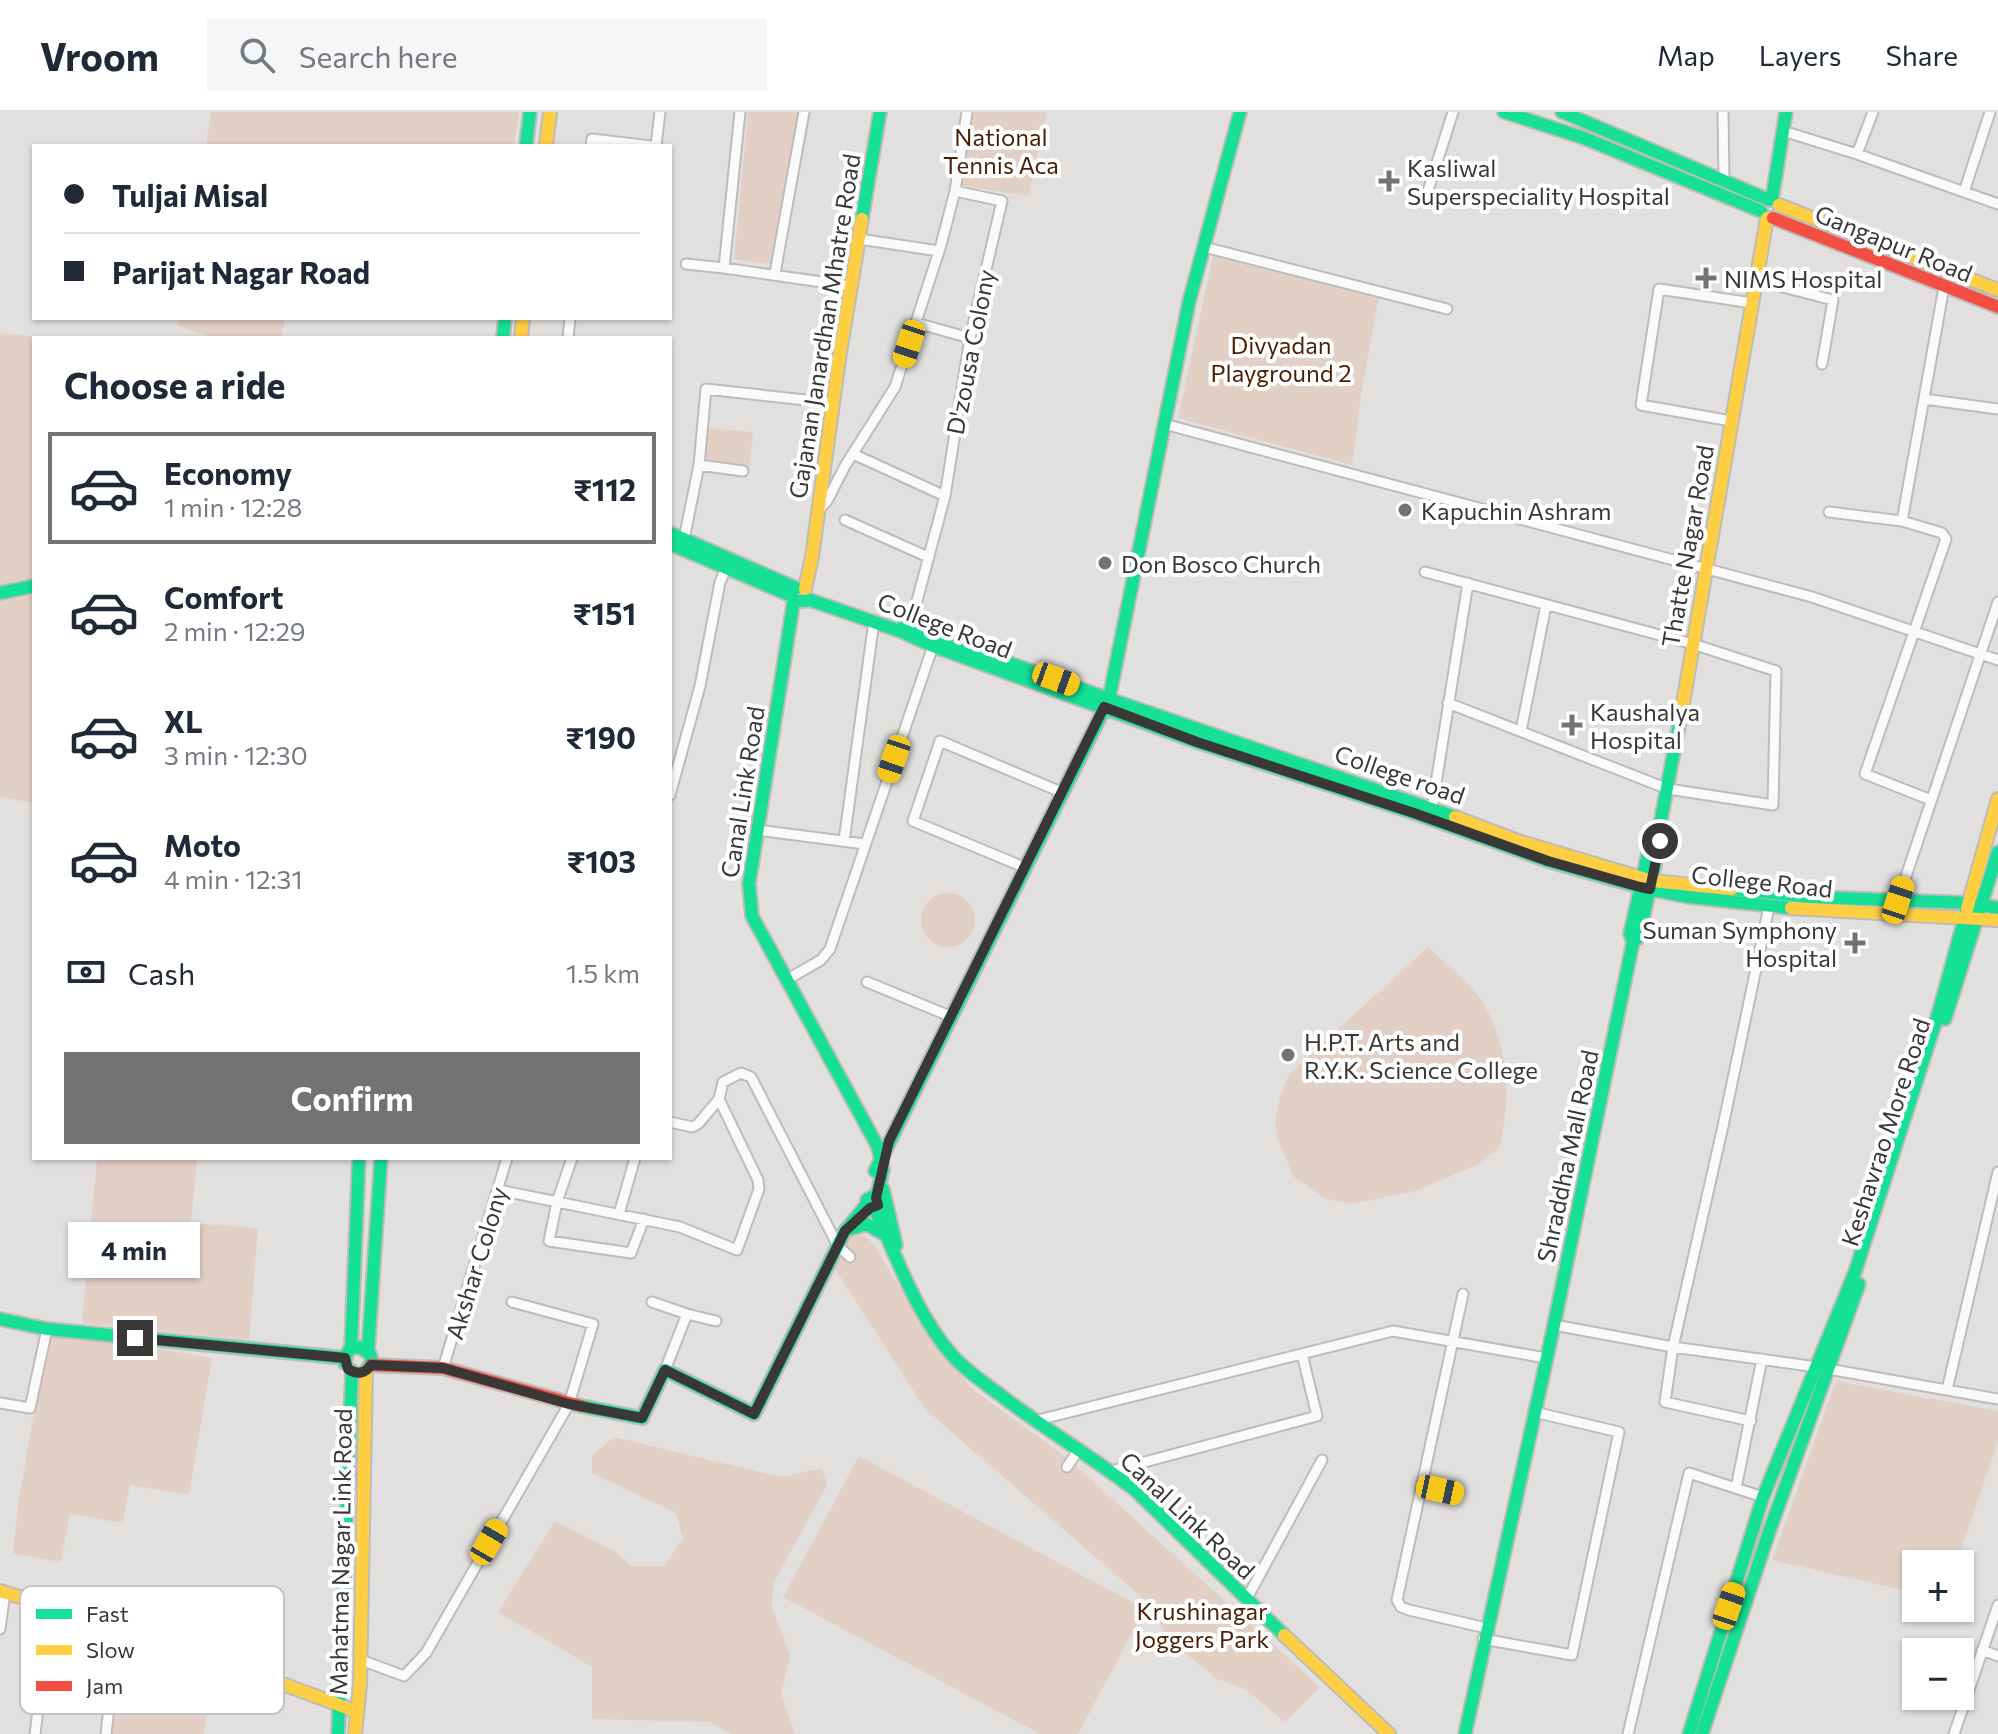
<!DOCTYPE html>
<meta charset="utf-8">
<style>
body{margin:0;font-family:Commissioner,sans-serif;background:#f6f6f7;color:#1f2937;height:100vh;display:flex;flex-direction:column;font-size:30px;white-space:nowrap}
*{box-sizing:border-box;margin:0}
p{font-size:26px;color:#747a83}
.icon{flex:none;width:44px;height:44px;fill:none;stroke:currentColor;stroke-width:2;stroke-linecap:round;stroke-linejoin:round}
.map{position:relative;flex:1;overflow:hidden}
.sheet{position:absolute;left:32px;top:224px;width:640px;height:824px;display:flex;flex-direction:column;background:#fff;border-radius:0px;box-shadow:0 2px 6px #0004}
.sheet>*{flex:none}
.top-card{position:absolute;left:32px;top:32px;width:640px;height:176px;border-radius:0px;box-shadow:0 2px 6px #0004;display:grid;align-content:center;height:176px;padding:0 32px;background:#fff}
.buttons{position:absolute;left:1902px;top:1438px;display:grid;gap:16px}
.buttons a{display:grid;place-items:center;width:72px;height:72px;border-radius:0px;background:#fff;box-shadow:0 2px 6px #0004;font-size:40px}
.end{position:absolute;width:36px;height:36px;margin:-18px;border:10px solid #393837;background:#fff;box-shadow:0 0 0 4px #fff}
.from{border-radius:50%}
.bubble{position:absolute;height:56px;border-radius:0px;background:#fff;box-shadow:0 2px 6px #0004;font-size:26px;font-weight:700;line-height:56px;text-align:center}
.car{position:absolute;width:24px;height:48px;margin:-24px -12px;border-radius:10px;box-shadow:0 0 6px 2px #0007;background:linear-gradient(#f5c518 24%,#345 0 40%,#f5c518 0 76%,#345 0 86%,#f5c518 0)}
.top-card b{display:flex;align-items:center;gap:28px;height:76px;font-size:30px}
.top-card b+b{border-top:2px solid #e0e1e3}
.top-card i{width:20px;height:20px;background:#1f2937}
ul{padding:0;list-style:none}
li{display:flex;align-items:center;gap:24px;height:112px;margin:0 16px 12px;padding:0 16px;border:4px solid transparent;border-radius:0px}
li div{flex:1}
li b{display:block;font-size:30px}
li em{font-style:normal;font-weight:700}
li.selected{border-color:#747371}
li>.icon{width:72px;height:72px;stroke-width:1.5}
h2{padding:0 32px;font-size:36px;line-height:96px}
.pay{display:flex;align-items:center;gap:20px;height:88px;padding:0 32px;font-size:30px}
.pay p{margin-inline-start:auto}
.action{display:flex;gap:16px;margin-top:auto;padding:16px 32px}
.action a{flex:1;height:92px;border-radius:0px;background:#747371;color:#fff;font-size:32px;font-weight:700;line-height:92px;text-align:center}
header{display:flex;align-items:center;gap:48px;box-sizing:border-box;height:112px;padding:0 40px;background:#fff;border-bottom:2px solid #e0e1e3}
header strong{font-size:38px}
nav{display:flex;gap:44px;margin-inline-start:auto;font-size:28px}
.search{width:560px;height:72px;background:#f6f6f7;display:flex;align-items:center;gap:20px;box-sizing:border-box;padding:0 28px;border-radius:0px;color:#747a83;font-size:30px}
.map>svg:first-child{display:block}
.green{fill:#e2d0c5}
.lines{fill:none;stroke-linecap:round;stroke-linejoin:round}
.street-casing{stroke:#bdbcbb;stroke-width:13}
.fast-casing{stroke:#bdbcbb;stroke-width:16}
.slow-casing{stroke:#bdbcbb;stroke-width:16}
.jam-casing{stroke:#bdbcbb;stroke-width:16}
.street{stroke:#fafafa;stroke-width:9}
.fast{stroke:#16e098;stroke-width:12}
.slow{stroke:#ffcf43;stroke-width:12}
.jam{stroke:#f24e42;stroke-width:12}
.route{stroke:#393837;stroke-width:10}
.poi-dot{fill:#747371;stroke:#fff;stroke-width:3}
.labels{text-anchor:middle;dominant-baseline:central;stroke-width:8;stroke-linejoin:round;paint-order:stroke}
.park-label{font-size:24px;fill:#491f03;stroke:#fff}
.poi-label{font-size:24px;fill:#393837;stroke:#fff;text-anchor:start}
.street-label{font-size:24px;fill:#393837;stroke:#fff}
.key{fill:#fff;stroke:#c4c3c3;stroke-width:2}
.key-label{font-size:22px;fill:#393837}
</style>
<header>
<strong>Vroom</strong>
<div class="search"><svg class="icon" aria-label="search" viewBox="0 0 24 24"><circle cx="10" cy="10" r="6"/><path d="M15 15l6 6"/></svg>Search here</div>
<nav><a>Map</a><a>Layers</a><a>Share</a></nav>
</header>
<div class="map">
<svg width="1998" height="1622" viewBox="0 0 1998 1622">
<rect width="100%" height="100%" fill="#e1e0de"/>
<!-- green -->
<path class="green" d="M211,0H519L514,34H206Z
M748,0H800L770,152L734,147Z
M969,0H1047L1028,84L958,73Z
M1213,144L1380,181L1363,270L1352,353L1178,306Z
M178,206H285L281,226H213L177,213Z
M0,221L42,226H34V691L0,685Z
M707,316L753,320L749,356L704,349Z
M921 808a27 27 0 1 1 54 0a27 27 0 1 1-54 0Z
M1428,835C1442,848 1456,860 1469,873C1509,917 1513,981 1499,1036L1477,1053L1415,1079L1351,1092L1324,1086L1293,1064L1278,1027L1275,1009L1281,982L1289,962Z
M97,1046H197L191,1111L258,1116L249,1228L82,1211Z
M865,1123L875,1134L914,1199L970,1275L1067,1346L1320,1575L1285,1610L1245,1577L1217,1567L1171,1530L1147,1490L925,1297L835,1157L850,1125Z
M48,1218L212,1246L189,1383L130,1373L123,1411L70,1402L61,1450L13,1442L18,1393Z
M1836,1269L1998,1299V1330L1956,1452H1916V1481L1772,1448Z
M614,1325L781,1365L822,1356L827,1373L773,1472L772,1494L790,1543L781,1583L795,1622H731L710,1610L592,1607V1555L498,1500L555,1409L616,1440L631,1454H664L683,1427L676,1401L592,1361V1344Z
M859,1344L1145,1497L1078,1622H1040L783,1485Z
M123,1523L213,1554L204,1622H110Z"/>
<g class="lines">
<!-- street casing -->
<g class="street-casing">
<path id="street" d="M740,0L724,156L850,174
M1723,0L1724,68
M1783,19L1857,42L1873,0
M591,34L592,27L651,34
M656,34L660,0
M1857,42L1998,92
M1964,80L1990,0
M1427,82L1453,0
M859,127L939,139
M1204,135L1447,197
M686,152L724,156
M775,161L804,0
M1756,168L1833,188L1822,252
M916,211L970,226
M568,226L570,206
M1924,287L1998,297
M1731,309L1641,293L1659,177L1752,191
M1164,312L1812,485L1998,548
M853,342L945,384
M699,353L743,359
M817,400L827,389L845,354L895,275L941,133L955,79
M1829,400L1902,409L1942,421L1946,427L1865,662L1931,688
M845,408L928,445
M1902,409L1944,175
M684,427L699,353L706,277L833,291
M1425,460L1693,532L1776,559L1773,693L1668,677L1448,591
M910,515L945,384L970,226L1002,89L955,79L967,0
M1521,619L1546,493
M670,683L700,574L720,470L726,457
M1432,696L1468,471
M757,718L865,732
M844,729L874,509
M1026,756L913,709L940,629L1061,680
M1898,788L1998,490
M1769,795L1723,1014L1673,1235L1817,1255L1998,1287
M788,867L821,848L830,837L933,534
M867,870L952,905
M670,1010L692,1015L698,1012L719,987
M572,1046L557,1090L549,1129L631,1141L644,1107
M499,1078L680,1115L737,1138L759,1077L758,1068L719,987L723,970L741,961L751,965L838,1134L850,1145
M619,1102L635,1046
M1463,1182L1397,1488L1401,1495L1409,1498L1486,1516
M652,1190L687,1202L665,1258
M687,1202L716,1209
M1554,1213L1673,1235L1665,1290L1751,1309
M443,1256L507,1046
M1947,1278L1998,1060
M0,1291L30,1296L47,1217
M1034,1309L1393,1219L1546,1246
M1067,1355L1079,1337
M1111,1359L1317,1304L1302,1242
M1422,1374L1457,1382
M1736,1376L1762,1247
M1246,1488L1322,1348
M0,1517L5,1480
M1483,1527L1572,1543L1619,1320L1534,1300
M1982,1538L1998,1544
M361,1548L404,1564L426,1541L569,1292L593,1212L512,1190
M35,1622L51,1495
M106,1622L118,1515
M1628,1622L1689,1361L1763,1385
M1954,1622L1998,1493"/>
</g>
<!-- fast casing -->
<g class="fast-casing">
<path id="fast" d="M1504,0L1584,26L1761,99
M1562,0L1769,88
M526,34L530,0
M1772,87L1786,0
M862,107L880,0
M503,226L505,206
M670,421L796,476
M670,432L792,484
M0,481L34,474
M794,487L749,772L752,804L878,1035L883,1058L876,1086
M802,489L810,488L900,519L933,534L1197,630L1414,701L1548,749L1640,775L1689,785L1791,796
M904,513L1109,587L1455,705
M1732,777L1809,785L1970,791L1998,796
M1633,830L1630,822L1651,728L1659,718
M1945,907L1998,740
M875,1059L1109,587L1189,190L1240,0
M883,1077L896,1133
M874,1096L878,1089L872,1085L867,1088L868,1094L874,1096C897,1145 916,1202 952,1243C965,1258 983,1270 999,1282C1043,1316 1091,1344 1135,1378L1284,1523
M847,1118L866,1112L884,1122
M0,1207L47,1217L345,1246
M351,1236L360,1235L370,1242L372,1249L366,1259
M368,1239L381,1046
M345,1251L346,1243L351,1236L359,1046
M581,1294L642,1306L665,1258L754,1302L845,1119L867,1092
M338,1622L352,1259
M1465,1622L1554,1213L1633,830L1639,825L1660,729L1659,718L1682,597
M1689,1622L1763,1385L1855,1160L1939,899L1967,797
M1702,1622L1770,1417L1859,1172"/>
</g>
<!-- slow casing -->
<g class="slow-casing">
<path id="slow" d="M546,34L550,0
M1779,93L1998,178
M521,226L523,206
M805,477L812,445L839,247L862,107
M1682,597L1767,106
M1455,705L1518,729L1652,769L1732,777
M1791,796L1998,808
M1967,797L1998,687
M0,1479C120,1516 240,1554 357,1600
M1284,1523L1389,1622
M355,1622L360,1573L366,1259"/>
</g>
<!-- jam casing -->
<g class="jam-casing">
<path id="jam" d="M1773,106L1998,195
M371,1253L443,1256L581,1294"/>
</g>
<!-- street -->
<use href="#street" class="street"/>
<!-- fast -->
<use href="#fast" class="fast"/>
<!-- slow -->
<use href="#slow" class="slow"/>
<!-- jam -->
<use href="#jam" class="jam"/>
</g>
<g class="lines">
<!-- route -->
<path class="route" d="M135,1226L345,1246L348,1257C357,1263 365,1262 371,1253L443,1256L569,1292L642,1306L665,1258L754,1302L845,1119L870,1096L878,1093L876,1086L889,1029L1104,595L1197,630L1414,701L1548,749L1640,775L1650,777L1660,729"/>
</g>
<!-- markers -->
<g class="poi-dot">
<path d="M1385 57h8v8h8v8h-8v8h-8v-8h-8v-8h8z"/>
<path d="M1702 154h8v8h8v8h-8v8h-8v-8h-8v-8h8z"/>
<circle cx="1405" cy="398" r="8"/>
<circle cx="1105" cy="451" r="8"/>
<path d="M1568 601h8v8h8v8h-8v8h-8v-8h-8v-8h8z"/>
<path d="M1851 819h8v8h8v8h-8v8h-8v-8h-8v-8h8z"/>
<circle cx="1288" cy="943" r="8"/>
</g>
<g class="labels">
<!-- park labels -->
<g class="park-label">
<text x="1001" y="24">National<tspan x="1001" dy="28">Tennis Aca</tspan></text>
<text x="1281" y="232">Divyadan<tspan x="1281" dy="28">Playground 2</tspan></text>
<text x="1202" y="1498">Krushinagar<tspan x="1202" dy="28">Joggers Park</tspan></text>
</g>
<!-- poi labels -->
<g class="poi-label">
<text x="1407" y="55">Kasliwal<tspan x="1407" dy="28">Superspeciality Hospital</tspan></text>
<text x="1724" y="166">NIMS Hospital</text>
<text x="1421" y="398">Kapuchin Ashram</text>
<text x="1121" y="451">Don Bosco Church</text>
<text x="1590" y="599">Kaushalya<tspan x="1590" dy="28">Hospital</tspan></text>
<text x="1837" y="817" text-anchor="end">Suman Symphony<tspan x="1837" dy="28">Hospital</tspan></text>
<text x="1304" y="929">H.P.T. Arts and<tspan x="1304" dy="28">R.Y.K. Science College</tspan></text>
</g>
<!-- street labels -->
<g class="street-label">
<text transform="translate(1894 131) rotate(22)">Gangapur Road</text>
<text transform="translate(824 214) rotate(-81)">Gajanan Janardhan Mhatre Road</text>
<text transform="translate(970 240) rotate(-79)">D'zousa Colony</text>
<text transform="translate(1687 434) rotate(-80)">Thatte Nagar Road</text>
<text transform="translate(945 513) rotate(21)">College Road</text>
<text transform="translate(1400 662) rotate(19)">College road</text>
<text transform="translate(742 680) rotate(-81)">Canal Link Road</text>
<text transform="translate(1762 769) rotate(6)">College Road</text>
<text transform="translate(1885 1020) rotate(-72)">Keshavrao More Road</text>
<text transform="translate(1567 1044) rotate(-78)">Shraddha Mall Road</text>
<text transform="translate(476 1151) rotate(-73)">Akshar Colony</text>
<text transform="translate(1188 1403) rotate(43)">Canal Link Road</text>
<text transform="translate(340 1440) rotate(-89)">Mahatma Nagar Link Road</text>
</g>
</g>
<!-- legend -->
<rect x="20" y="1474" width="264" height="128" rx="12" class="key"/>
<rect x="36" y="1497" width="36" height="10" fill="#16e098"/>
<rect x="36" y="1533" width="36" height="10" fill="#ffcf43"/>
<rect x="36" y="1569" width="36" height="10" fill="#f24e42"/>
<g class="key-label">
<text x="86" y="1510">Fast</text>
<text x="86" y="1546">Slow</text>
<text x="86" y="1582">Jam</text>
</g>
</svg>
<div class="buttons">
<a>+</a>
<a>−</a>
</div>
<i class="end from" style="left:1660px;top:729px"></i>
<i class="end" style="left:135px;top:1226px"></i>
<div class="bubble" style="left:68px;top:1110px;width:132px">4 min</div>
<i class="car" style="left:909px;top:232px;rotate:198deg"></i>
<i class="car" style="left:1056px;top:567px;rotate:110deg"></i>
<i class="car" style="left:894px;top:647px;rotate:199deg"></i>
<i class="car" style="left:1898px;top:788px;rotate:18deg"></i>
<i class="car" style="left:1440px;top:1378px;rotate:102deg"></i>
<i class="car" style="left:489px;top:1430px;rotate:30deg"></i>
<i class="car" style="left:1729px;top:1494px;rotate:19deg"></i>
<div class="top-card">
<b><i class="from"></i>Tuljai Misal</b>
<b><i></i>Parijat Nagar Road</b>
</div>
<section class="sheet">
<h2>Choose a ride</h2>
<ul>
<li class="selected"><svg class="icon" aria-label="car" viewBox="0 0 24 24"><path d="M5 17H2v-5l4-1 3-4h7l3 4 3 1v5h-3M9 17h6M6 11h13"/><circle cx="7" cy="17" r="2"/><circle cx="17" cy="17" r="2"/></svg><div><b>Economy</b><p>1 min · 12:28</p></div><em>₹112</em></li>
<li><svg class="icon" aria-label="car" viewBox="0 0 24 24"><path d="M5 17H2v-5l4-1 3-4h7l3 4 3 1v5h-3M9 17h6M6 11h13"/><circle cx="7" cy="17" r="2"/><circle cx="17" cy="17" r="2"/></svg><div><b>Comfort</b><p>2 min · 12:29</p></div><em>₹151</em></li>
<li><svg class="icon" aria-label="car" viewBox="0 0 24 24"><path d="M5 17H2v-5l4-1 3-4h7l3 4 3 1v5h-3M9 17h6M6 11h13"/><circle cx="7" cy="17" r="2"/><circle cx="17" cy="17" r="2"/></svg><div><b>XL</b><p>3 min · 12:30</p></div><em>₹190</em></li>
<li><svg class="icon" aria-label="car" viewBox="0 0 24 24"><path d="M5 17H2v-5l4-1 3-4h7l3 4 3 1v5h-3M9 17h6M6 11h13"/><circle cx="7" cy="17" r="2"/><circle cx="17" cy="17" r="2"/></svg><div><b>Moto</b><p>4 min · 12:31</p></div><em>₹103</em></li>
</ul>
<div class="pay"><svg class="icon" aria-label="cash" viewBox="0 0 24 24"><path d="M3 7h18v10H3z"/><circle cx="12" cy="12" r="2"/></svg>Cash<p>1.5 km</p></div>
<div class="action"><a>Confirm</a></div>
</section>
</div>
